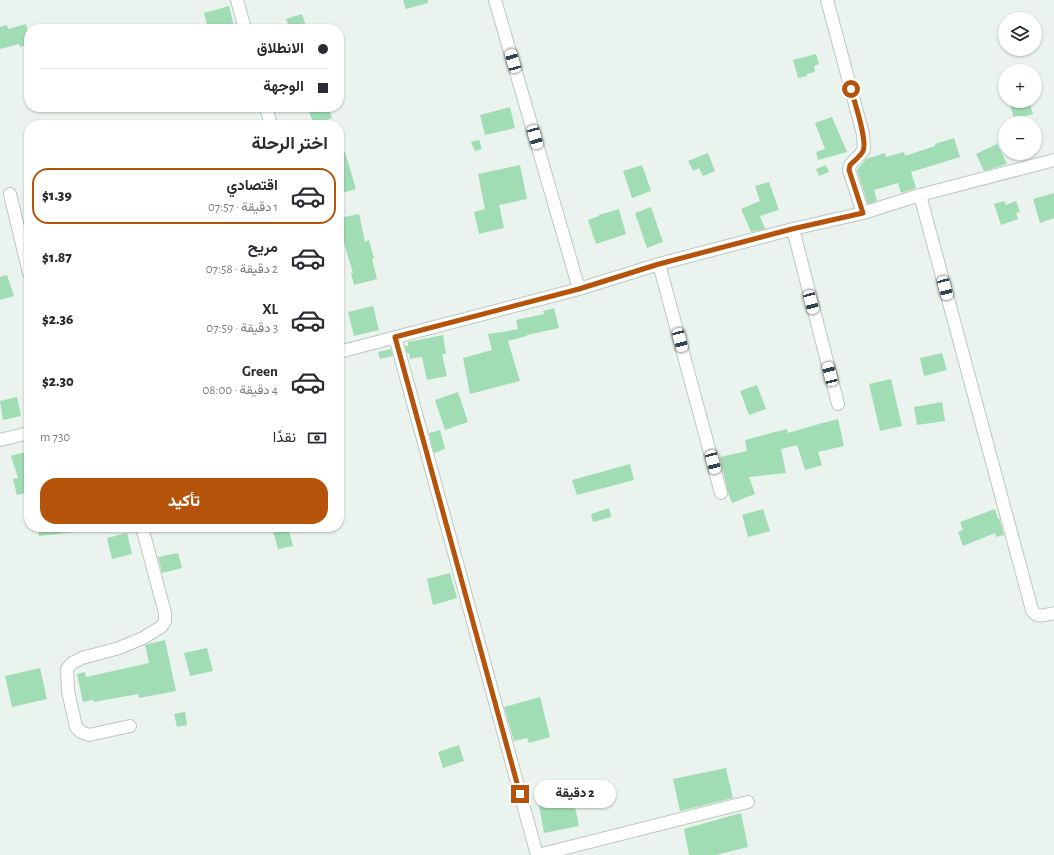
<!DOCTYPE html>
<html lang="ar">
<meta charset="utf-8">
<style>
body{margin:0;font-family:"Alegreya Sans",Vazirmatn,sans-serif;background:#f2f2f3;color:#2b2b33;direction:rtl;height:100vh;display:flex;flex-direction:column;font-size:15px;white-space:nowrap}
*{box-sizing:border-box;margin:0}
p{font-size:13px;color:#7c7c81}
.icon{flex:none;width:22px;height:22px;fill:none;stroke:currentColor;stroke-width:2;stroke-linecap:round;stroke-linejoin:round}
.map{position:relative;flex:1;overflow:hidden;direction:ltr}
.drawer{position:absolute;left:24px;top:120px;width:320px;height:412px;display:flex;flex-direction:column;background:#fff;border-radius:16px;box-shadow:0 1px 3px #0004;direction:rtl}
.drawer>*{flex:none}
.top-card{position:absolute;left:24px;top:24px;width:320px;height:88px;border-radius:16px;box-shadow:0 1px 3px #0004;direction:rtl;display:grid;align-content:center;height:88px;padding:0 16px;background:#fff}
.buttons{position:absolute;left:998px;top:12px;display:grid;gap:8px}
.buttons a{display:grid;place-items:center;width:44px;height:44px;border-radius:50%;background:#fff;box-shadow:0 1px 3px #0004;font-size:20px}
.end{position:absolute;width:18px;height:18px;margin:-9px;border:5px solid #b45309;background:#fff;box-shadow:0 0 0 2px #fff}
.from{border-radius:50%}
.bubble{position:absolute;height:28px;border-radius:14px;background:#fff;box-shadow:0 1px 3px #0004;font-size:13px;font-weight:800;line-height:28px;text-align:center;direction:rtl}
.car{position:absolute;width:12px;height:24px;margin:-12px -6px;border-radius:5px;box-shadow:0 0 3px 1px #0007;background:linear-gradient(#fff 24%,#345 0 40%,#fff 0 76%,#345 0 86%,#fff 0)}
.top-card b{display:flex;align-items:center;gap:14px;height:38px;font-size:15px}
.top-card b+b{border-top:1px solid #e1e1e2}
.top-card i{width:10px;height:10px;background:#2b2b33}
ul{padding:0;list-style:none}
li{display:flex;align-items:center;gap:12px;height:56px;margin:0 8px 6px;padding:0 8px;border:2px solid transparent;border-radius:16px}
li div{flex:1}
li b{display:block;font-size:15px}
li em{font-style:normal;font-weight:800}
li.active{border-color:#b45309}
li>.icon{width:36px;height:36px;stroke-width:1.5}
h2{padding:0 16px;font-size:18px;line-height:48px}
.pay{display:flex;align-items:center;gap:10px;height:44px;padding:0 16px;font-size:15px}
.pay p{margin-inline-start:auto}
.cta{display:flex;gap:8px;margin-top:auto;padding:8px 16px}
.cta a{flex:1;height:46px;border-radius:16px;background:#b45309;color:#fff;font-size:16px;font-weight:800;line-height:46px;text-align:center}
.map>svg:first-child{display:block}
.building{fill:#a1ddb4}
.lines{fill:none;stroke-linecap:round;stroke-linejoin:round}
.minor-casing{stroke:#bec7c0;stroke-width:14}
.minor{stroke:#fff;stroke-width:12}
.route{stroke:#b45309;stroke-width:5}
</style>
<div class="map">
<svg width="1054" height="855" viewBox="0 0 1054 855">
<rect width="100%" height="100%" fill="#eaf3ed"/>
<!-- building -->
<path class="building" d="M403,0H428V3L406,9Z
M229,6L234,26L224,29H208L204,13Z
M302,14L306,26L297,29H290L286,19Z
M26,24L29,36V44L20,47L19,44L0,49V27L7,25L8,29Z
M816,54L819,64L814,66L815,72L807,74V76L798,78L793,60Z
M1009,101H1029L1033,114L1014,119Z
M313,107H328L332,118L314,125L308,109Z
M510,107L515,128L485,135L480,115Z
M832,117L847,152L818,160L816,152L825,149L815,123Z
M954,138L960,157L911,172L916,188L901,193L898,183L874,190L877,201L868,204L857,170L866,159L885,153L886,157L904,152L905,156L935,146V144Z
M479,140L482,149L475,151L471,142Z
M997,144L1007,164L984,171L976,154Z
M345,152L356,189L339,194V154Z
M708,153L715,171L703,176L699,168L693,171L688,161Z
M520,165L527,199L499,205L504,228L479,234L474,212L485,209L478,174Z
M642,165L651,191L632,198L623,171Z
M826,165L829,172L819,176L816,169Z
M769,182L779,210L760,216L765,229L751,232L741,209L760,201L755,186Z
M1054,193V218L1040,223L1033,199Z
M1004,201L1006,205L1016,201L1020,212L1016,213L1018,219L1001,225L994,204Z
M651,207L663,242L647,248L635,213Z
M619,209L626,234L596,244L588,220L599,216V215Z
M359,214L365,242L369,240L374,258L372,259L377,279L354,285L351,273H353L344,243H342L339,228V218Z
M7,275L14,296L0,300V277Z
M373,306L379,330L354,336L348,312Z
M554,308L559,328L527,335V336L508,341L520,381L470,394L463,358L492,350L488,334L503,332L518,329L516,320L544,314L543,311Z
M443,335L446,354H442L447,376L427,380L422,357L410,359L409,353H407L405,346H408V342Z
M391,349L393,356L380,359L378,352Z
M942,353L947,370L924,376L920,358Z
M891,379L902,426L880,431L869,384Z
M757,385L766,409L749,415L740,391Z
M458,392L468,422L445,430L435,400Z
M17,397L21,416L3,420L0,401Z
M942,402L945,421L917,425L914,407Z
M838,419L844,446L818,452L822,465L805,470L797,445L781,449L786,473L749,477L755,494L732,503L728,493L720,457L747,451L745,440L787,429L788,433L819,424Z
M440,430L445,449L434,453L429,433Z
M29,451V492L17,495L13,479L18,478L11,456Z
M630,464L634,480L577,495L572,480Z
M609,508L611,517L593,522L591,514Z
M763,509L770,531L748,537L742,515Z
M995,509L998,519L999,518L1004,535L996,537L995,533L963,546L958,532L963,530L960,522Z
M38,527H74V532L39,536Z
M272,527H288L293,546L278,549Z
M127,533L132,554L112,559L107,538Z
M178,553L182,568L162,573L158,557Z
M450,573L457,598L433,605L427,579Z
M165,640L176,691L139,698L138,694L94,702L93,700L83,702L77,674L85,672L86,677L149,663L145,645Z
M207,648L213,671L190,676L184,653Z
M40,668L47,699L12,707L5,676Z
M540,697L550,737L529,743L527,738L514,741L504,707Z
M185,712L187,725L177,727L174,714Z
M459,745L464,761L443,768L438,752Z
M726,768L733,798L680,811L673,779Z
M572,793L579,826L544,833L538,800Z
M741,813L748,847L716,855H689L684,829Z"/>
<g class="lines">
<!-- minor casing -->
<g class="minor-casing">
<path id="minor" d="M237,0L245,29
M495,0L579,289
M827,0L863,134L864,150L850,165L849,170L863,213
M266,107L271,125
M10,194L29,273
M920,195L1032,610C1037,619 1045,615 1054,613
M793,229L838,404
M659,264L721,493
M395,337L537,855
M339,352L579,289L659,264L793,229L863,213L920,195L1054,160
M0,440L29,433
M130,726L89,735L81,732L76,727L68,691L67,669L72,663L82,658L119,648L143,638L161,627L165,621V613L142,527
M538,855L748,802"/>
</g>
<!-- minor -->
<use href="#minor" class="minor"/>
</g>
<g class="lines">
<!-- route -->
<path class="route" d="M520,794L395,337L579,289L659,264L792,229L863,213L849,170L850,165C854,161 860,157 863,151C868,141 854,101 851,89"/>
</g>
</svg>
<div class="buttons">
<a><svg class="icon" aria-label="layers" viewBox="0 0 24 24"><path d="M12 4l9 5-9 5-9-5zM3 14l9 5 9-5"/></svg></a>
<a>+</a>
<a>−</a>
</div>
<i class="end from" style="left:851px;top:89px"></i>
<i class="end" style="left:520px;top:794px"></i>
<div class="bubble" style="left:534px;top:780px;width:82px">2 دقيقة</div>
<i class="car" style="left:513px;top:61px;rotate:344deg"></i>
<i class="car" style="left:535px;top:137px;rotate:164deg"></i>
<i class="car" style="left:945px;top:288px;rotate:165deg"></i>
<i class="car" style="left:811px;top:302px;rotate:165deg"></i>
<i class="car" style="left:680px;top:340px;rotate:165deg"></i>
<i class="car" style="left:830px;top:374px;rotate:346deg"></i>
<i class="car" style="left:713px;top:462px;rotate:165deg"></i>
<div class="top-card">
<b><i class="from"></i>الانطلاق</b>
<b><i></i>الوجهة</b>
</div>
<section class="drawer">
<h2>اختر الرحلة</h2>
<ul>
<li class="active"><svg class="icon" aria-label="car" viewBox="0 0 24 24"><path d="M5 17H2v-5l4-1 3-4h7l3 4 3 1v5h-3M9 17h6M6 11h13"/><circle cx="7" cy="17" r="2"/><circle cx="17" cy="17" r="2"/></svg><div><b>اقتصادي</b><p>1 دقيقة · 07:57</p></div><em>$1.39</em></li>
<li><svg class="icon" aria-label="car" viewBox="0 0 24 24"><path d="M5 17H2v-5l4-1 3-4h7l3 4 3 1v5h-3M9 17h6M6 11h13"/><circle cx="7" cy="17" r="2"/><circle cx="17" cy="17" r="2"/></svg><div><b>مريح</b><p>2 دقيقة · 07:58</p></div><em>$1.87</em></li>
<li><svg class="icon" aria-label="car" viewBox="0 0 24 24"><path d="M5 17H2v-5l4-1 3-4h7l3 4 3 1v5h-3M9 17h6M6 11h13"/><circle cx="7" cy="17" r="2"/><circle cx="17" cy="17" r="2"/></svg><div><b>XL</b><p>3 دقيقة · 07:59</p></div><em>$2.36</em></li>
<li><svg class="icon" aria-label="car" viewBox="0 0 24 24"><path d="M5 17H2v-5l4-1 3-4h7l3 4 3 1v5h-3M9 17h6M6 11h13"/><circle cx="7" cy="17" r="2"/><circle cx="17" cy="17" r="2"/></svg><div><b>Green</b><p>4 دقيقة · 08:00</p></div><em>$2.30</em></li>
</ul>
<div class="pay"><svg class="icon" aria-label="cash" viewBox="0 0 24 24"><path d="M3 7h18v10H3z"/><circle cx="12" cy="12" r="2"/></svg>نقدًا<p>730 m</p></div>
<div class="cta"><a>تأكيد</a></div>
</section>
</div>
